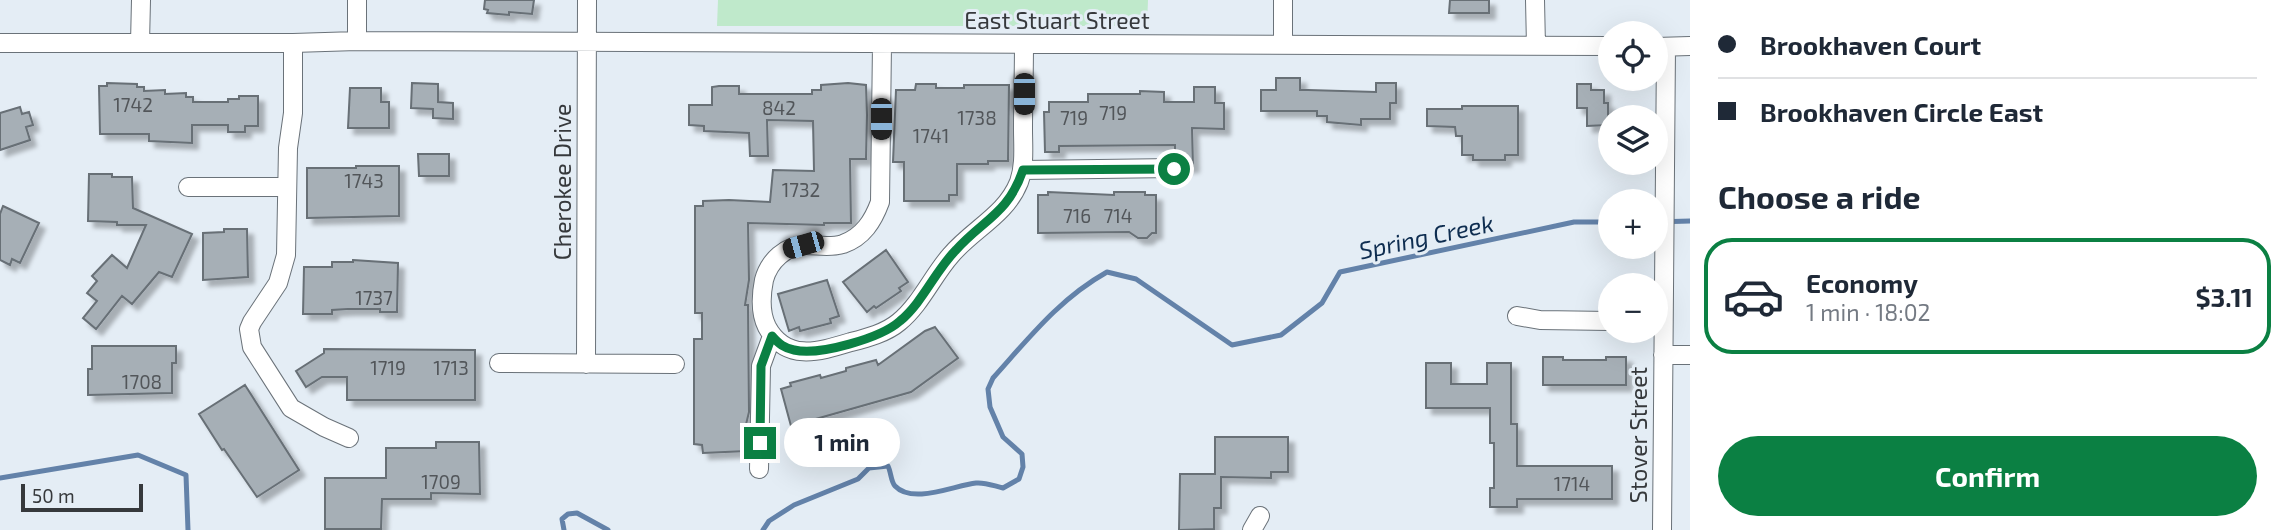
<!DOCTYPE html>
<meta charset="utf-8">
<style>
body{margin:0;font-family:"Exo 2",sans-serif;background:#f2f2f3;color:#1f2937;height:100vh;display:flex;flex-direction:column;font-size:26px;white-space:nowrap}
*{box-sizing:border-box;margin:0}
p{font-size:23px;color:#747a83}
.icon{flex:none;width:38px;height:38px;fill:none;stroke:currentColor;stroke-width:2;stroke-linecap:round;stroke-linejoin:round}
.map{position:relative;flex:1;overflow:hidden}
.side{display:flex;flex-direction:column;background:#fff;width:595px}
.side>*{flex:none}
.guide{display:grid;align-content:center;height:154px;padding:0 28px;background:#fff}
.fabs{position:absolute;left:1598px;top:21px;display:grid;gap:14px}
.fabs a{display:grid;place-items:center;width:70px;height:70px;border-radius:50%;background:#fff;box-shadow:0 7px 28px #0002;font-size:35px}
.scale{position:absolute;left:21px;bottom:18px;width:122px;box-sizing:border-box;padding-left:7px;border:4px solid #36393c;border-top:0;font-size:19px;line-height:24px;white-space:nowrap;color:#36393c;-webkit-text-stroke:5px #e4edf5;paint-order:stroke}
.end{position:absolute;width:32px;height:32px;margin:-16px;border:9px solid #0b8043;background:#fff;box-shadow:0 0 0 4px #fff}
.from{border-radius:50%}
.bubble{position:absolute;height:49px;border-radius:24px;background:#fff;box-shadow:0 7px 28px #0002;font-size:23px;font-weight:700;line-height:49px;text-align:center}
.car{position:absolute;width:21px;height:42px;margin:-21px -10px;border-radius:9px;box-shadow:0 0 5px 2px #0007;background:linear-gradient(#222 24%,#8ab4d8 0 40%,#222 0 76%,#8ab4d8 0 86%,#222 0)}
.guide b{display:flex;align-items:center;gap:24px;height:66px;font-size:26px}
.guide b+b{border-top:2px solid #e0e1e3}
.guide i{width:18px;height:18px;background:#1f2937}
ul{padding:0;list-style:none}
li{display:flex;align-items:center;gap:21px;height:116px;margin:0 14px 10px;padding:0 14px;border:4px solid transparent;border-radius:28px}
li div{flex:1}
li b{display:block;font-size:26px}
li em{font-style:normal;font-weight:700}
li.on{border-color:#0b8043}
li>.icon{width:63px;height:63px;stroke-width:1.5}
h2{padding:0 28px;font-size:32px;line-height:84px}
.primary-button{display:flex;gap:14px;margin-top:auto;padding:14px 28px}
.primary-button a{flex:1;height:80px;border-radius:42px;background:#0b8043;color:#fff;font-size:28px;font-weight:700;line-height:80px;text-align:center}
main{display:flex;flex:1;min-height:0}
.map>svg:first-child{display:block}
.green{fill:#bfe9cb}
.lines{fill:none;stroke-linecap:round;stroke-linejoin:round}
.stream{stroke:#6382a9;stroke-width:5}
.building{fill:#a6afb6;stroke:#676f76;stroke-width:2;filter:url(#shadow)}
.street-casing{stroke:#6a7279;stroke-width:20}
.street{stroke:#fff;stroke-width:18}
.route{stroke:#0b8043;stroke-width:9}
.labels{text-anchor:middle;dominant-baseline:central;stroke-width:6;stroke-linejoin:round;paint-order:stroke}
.number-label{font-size:19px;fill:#52565a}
.street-label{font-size:23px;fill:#36393c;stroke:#e4edf5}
.water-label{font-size:24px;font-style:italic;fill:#0e2d50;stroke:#e4edf5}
</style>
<main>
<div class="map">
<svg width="1690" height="530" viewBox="0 0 1690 530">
<defs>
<filter id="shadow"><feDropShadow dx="6" dy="6" stdDeviation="2" flood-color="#0004"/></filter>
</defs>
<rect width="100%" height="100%" fill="#e4edf5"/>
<!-- green -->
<path class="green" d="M718,0H1148L1147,26H717Z"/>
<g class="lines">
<!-- stream -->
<path class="stream" d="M1656,222L1690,221
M0,478L138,455L186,475L188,530
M564,530L562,519L568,514L577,513L608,530
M763,530L769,521L794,505L858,479L869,468L888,466C891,472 891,482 895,486C913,505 955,485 976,483C985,482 994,486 1003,488L1019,479L1023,467L1022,454L1003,437L990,407L988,389L993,378C1029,338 1059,299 1107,272L1136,279L1232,345L1281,335L1322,303L1340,272L1574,222H1610"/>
</g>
<!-- building -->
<path class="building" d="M485,0H534L532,14L509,12V15L487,13L488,10L484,9Z
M1450,0H1489V13H1449Z
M1276,78H1300V90H1308L1376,92V83H1396V103H1390V119H1361V125L1327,122V116H1317V111H1261V90H1276Z
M107,83L137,84V87H144V91L165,90V94L186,93V97H193V102H228V99H239V96H258V126H245V132H228V125H192V143L149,141V134H100L99,86H107Z
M412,83L438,84V102L453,103V119L433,118V109L411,108Z
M848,83L866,85L867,115L866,159H850L851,223H824V225L748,223L749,280L745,305H748L749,412L743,437H747V451L703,453L702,445L694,444V339H702V313H695V206H703V201L729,200L770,202L773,170L814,171L813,121L767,120L768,156H750L749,133L704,131V126L689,125V105H712V87L719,86H739V94H812V90H821V85Z
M916,84H936V88H964V85H1009L1008,161H988V164H957V195H949V201H904V162H893L896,90H915Z
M1577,84H1591V90H1604V103H1608V125L1587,126V108H1577Z
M1194,87H1215V103H1224V129L1192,128L1193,166L1185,167L1180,158L1175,157V145L1059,146V152H1045L1044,112H1049V102H1088V94H1140V91L1164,92V102H1194Z
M350,88H381V102H389V128H348Z
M1462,106H1518V155H1505V160H1473V155H1462V136H1456L1455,127L1427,126V109H1462Z
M20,107L22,114L29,112L33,125L26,127L30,140L0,150V113Z
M418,154H449V176H419Z
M356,166H399V216L307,218V168H356Z
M89,174H112V177H132L133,208L192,234L172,277L159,272L132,304L122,296L96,329L83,318L97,301L87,293L97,281L92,276L112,255L127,268L146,225H117V222L88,221Z
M1048,192L1114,195V192H1145V195H1156V233H1152L1147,238H1138L1129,232L1038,233V195H1048Z
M3,206L39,223L20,263L12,259L10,265L0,260V214Z
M224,229H247L248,277L203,280V233L224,232Z
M886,250L908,282L899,288L901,291L876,308L874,306L867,312L843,282Z
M353,260L398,263L397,312H380V309H348L332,310V314H303L304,267H332V262H353Z
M827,280L839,316L830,319L831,323L800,331L799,327L789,331L778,294Z
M935,327L958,358L911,392L791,426L781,389L791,386L790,383L820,375L821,378L846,371V368L876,360L878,365L925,331Z
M92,346H176V363H172V393L88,395V369H92Z
M324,349L475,350V400H347V377H322L306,387L296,371L324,353Z
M1543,357H1563V360H1606V357H1626V385H1543Z
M1426,363H1451V384H1487V363H1511V424H1517V466H1612V499H1517V507H1490V488H1494V443H1490V408H1426Z
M245,385L299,470L257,497L224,449L222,450L199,414Z
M1215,437H1288V472H1271V478L1221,477V508H1214V529L1179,530L1180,474H1215Z
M436,442H479L480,494L431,493V499H382L381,529H325V478H386V448H436Z"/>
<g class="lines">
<!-- street casing -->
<g class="street-casing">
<path id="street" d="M1283,0V45
M1535,0L1536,46
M357,41V0
M0,43H293L357,41L1610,46
M140,43L141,0
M293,43V113L288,148L286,255L278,283L252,322L249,329L252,347L291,408L324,427L349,438
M882,44L880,202C873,221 863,237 843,244C830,248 818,245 806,245C786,245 769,261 764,280C761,295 760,313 767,327C786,362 818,352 851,342C867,338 886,333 899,322C921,304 933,275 951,255C973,229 1006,215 1019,182C1025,165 1023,147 1023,129C1023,101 1024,73 1024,44
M1656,47L1690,46
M1023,170L1174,168
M188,187H287
M1517,316L1540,320L1610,321
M1663,355H1690
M499,363L675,364
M586,364L587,0
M759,469L761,366L772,336
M1252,530L1260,516
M1662,530L1666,47"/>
</g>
<!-- street -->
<use href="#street" class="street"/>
</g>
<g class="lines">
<!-- route -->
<path class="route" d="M760,443L761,366L772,336C779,344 784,348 794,350C819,356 881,338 900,321C923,302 935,271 956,250C984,219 1008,214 1023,170L1174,169"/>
</g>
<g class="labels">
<!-- number labels -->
<g class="number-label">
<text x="133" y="104">1742</text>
<text x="779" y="107">842</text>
<text x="1113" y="112">719</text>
<text x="977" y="117">1738</text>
<text x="1074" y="117">719</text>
<text x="931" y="135">1741</text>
<text x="364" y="180">1743</text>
<text x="801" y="189">1732</text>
<text x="1077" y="215">716</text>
<text x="1118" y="215">714</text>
<text x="374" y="297">1737</text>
<text x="388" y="367">1719</text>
<text x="451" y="367">1713</text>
<text x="142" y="381">1708</text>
<text x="441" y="481">1709</text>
<text x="1572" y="483">1714</text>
</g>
<!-- street labels -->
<g class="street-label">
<text x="1057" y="20">East Stuart Street</text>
<text transform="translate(562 182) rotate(-90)">Cherokee Drive</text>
<text transform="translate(1638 435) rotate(-90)">Stover Street</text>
</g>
<!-- water labels -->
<g class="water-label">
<text transform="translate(1426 236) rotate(-12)">Spring Creek</text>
</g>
</g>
</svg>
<div class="fabs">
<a><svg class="icon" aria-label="locate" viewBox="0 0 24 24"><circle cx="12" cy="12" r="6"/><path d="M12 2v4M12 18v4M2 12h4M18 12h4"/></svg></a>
<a><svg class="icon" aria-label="layers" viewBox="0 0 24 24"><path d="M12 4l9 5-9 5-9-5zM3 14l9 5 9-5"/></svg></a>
<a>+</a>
<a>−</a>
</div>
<div class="scale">50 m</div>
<i class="end from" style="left:1174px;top:169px"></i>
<i class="end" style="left:760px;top:443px"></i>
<div class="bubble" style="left:784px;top:418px;width:116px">1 min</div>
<i class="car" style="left:1024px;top:94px;rotate:180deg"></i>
<i class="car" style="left:881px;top:119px;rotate:180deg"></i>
<i class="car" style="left:803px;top:245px;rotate:254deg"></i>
</div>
<section class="side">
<div class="guide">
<b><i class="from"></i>Brookhaven Court</b>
<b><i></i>Brookhaven Circle East</b>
</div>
<h2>Choose a ride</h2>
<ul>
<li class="on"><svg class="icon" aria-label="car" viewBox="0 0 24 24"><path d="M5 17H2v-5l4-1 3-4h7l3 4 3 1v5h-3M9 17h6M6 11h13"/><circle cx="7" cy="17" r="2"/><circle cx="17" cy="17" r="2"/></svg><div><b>Economy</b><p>1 min · 18:02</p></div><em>$3.11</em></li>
</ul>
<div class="primary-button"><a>Confirm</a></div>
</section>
</main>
